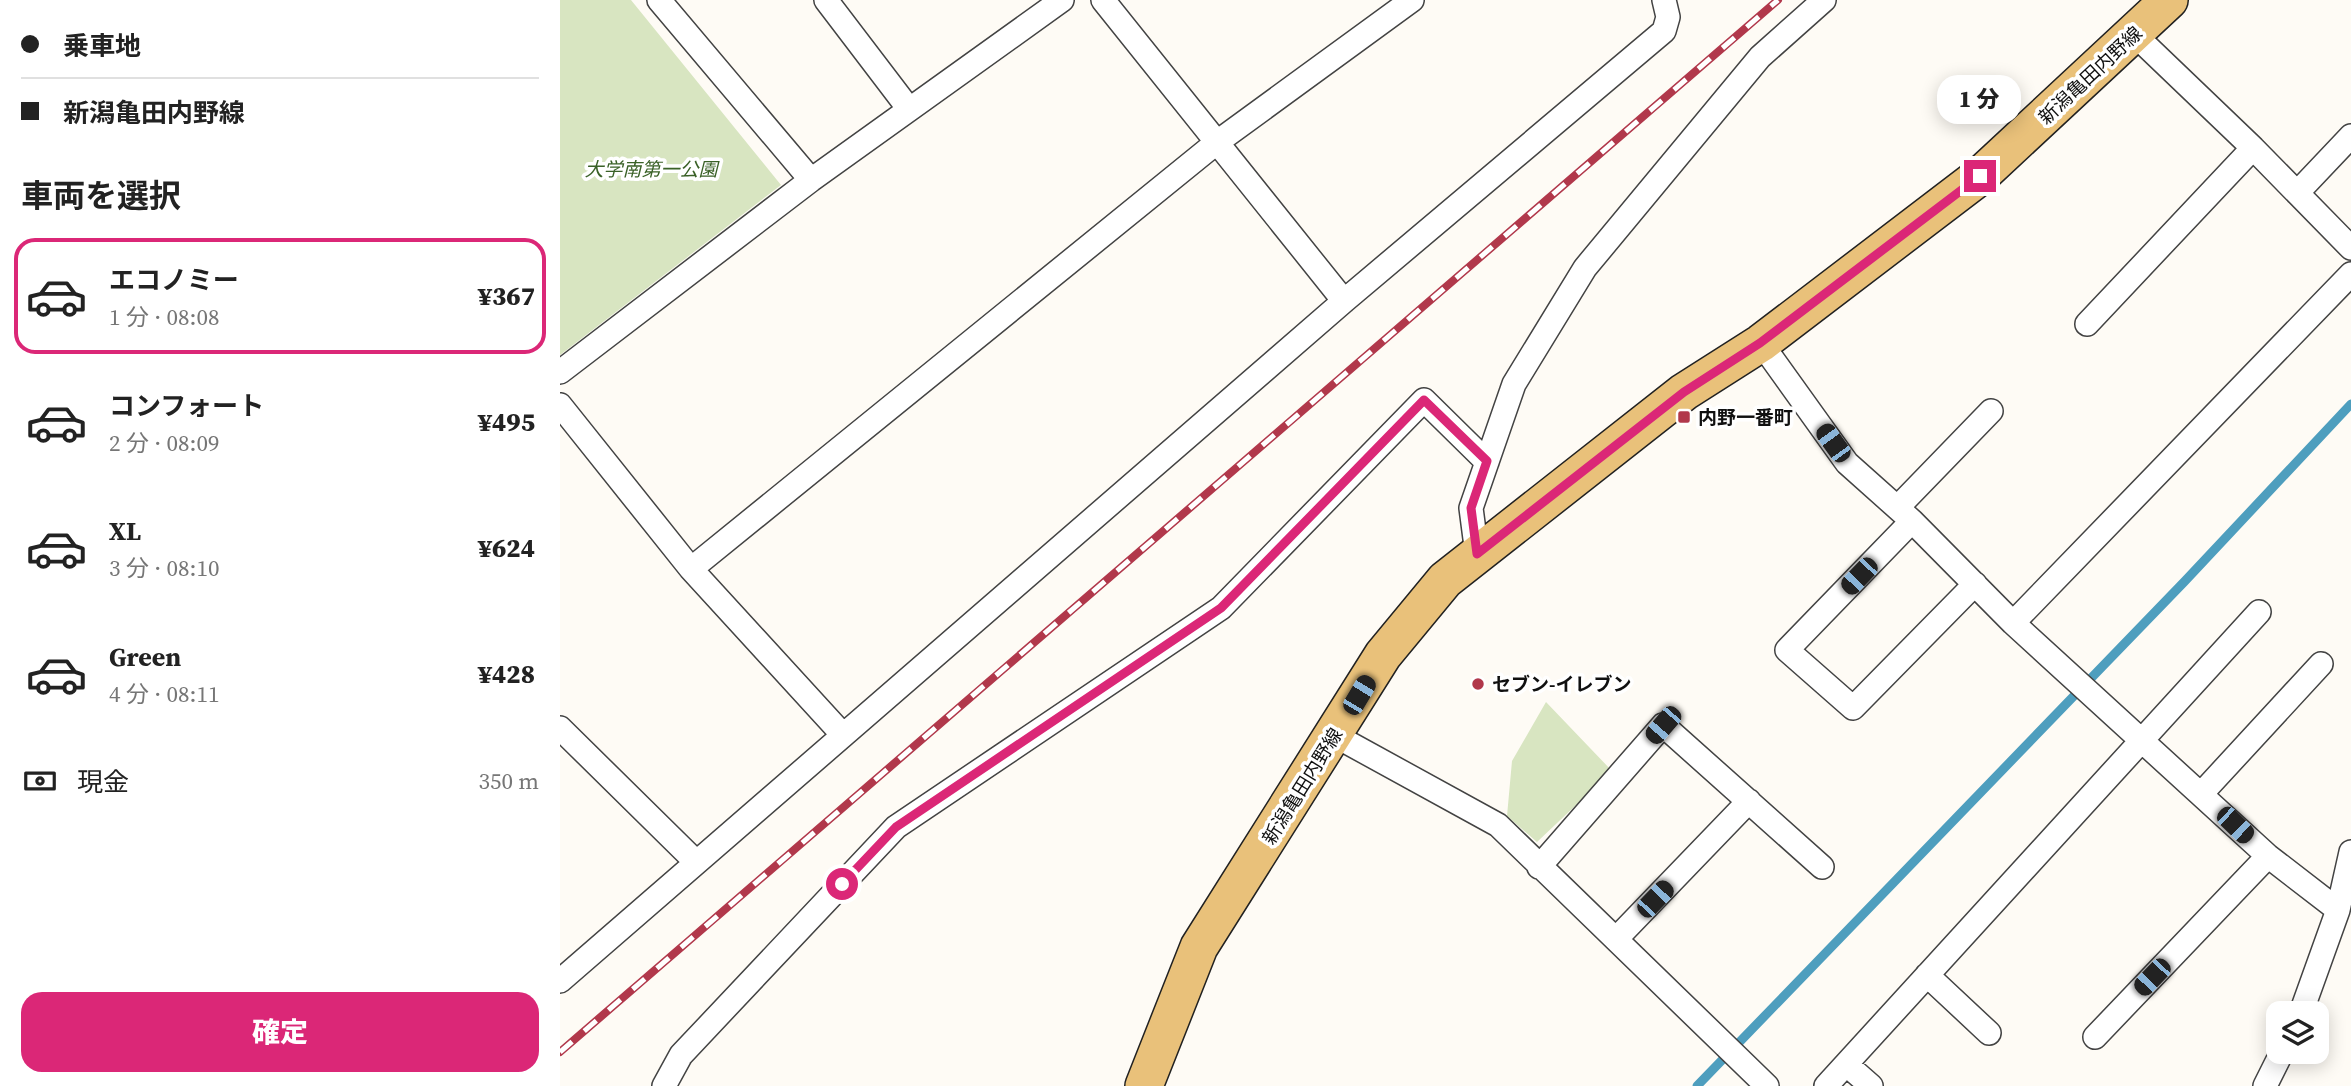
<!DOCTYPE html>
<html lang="ja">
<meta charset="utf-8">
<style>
body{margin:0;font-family:"Source Serif 4","Noto Sans JP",serif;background:#f6f6f6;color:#222;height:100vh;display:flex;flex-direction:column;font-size:26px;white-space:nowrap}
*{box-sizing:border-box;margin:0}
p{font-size:23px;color:#767676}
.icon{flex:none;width:38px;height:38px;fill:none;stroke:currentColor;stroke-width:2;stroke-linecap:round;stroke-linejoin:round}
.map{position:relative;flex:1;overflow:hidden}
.panel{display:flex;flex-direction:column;background:#fff;width:560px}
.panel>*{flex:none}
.hud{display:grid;align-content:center;height:154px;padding:0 21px;background:#fff}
.tools{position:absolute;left:1706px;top:1001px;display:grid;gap:14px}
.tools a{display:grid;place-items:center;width:63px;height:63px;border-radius:14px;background:#fff;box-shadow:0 4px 18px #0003;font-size:35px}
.end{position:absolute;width:32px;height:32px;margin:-16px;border:9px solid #db2777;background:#fff;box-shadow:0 0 0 4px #fff}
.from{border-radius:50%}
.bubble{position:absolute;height:49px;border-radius:21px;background:#fff;box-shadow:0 4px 18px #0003;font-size:23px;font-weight:800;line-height:49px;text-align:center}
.car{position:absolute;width:21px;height:42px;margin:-21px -10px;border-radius:9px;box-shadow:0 0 5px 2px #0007;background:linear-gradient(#222 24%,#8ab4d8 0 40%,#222 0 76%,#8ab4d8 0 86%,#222 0)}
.hud b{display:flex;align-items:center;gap:24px;height:66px;font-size:26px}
.hud b+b{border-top:2px solid #e0e0e0}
.hud i{width:18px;height:18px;background:#222}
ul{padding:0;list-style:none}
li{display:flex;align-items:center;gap:21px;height:116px;margin:0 14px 10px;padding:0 7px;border:4px solid transparent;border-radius:21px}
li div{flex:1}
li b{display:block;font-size:26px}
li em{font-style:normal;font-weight:800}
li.on{border-color:#db2777}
li>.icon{width:63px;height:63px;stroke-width:1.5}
h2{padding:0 21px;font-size:32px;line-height:84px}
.pay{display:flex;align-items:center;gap:18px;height:77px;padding:0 21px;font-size:26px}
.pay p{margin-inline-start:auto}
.button{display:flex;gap:14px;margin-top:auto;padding:14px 21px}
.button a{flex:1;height:80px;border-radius:21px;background:#db2777;color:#fff;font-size:28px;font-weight:800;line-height:80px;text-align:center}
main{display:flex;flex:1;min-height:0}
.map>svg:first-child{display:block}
.green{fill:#d8e5c1}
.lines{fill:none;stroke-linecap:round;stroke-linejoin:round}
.stream{stroke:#4e9ebe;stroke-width:9}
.minor-casing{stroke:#434343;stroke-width:26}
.primary-casing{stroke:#212121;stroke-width:40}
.minor{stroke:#fff;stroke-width:23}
.primary{stroke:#e9c17a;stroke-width:37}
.rail-casing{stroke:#b1384b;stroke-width:8}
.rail{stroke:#fff;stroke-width:5;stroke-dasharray:16;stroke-linecap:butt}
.route{stroke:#db2777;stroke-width:9}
.poi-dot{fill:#b1384b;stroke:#fff;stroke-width:2.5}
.labels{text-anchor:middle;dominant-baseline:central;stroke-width:7;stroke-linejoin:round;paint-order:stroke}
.street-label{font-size:19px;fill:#101010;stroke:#fff}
.park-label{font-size:19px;font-style:italic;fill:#3a6127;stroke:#fff}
.poi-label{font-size:19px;font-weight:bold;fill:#101010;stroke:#fff;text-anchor:start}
</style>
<main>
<section class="panel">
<div class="hud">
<b><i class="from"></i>乗車地</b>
<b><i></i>新潟亀田内野線</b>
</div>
<h2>車両を選択</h2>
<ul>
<li class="on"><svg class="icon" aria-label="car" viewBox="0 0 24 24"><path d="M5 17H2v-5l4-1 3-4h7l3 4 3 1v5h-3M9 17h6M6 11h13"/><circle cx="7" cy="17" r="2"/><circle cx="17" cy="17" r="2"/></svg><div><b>エコノミー</b><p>1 分 · 08:08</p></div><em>¥367</em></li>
<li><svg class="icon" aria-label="car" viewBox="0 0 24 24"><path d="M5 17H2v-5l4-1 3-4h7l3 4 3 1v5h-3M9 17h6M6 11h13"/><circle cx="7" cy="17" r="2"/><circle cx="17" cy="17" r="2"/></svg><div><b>コンフォート</b><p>2 分 · 08:09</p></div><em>¥495</em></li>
<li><svg class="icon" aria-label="car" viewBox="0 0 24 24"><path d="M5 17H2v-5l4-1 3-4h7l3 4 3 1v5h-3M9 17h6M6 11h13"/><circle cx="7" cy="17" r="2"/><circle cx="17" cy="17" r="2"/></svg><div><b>XL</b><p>3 分 · 08:10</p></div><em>¥624</em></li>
<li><svg class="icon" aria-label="car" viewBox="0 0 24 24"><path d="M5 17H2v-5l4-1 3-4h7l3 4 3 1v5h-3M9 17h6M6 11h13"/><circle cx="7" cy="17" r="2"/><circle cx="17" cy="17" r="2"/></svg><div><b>Green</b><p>4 分 · 08:11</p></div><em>¥428</em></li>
</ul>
<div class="pay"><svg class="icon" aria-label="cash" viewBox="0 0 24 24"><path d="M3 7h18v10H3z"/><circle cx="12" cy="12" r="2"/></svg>現金<p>350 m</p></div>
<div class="button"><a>確定</a></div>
</section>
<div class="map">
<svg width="1791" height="1086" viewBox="0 0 1791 1086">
<rect width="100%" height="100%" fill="#fefbf5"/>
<!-- green -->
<path class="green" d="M0,0H71L221,185L0,355Z
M986,702L1052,771L977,842L947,816L952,761Z"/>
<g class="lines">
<!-- stream -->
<path class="stream" d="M1137,1086L1625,581L1791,404"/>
<!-- minor casing -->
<g class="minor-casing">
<path id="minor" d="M99,0L251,180
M266,0L349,109
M543,0L784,301
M1575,35L1693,148L1791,248
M1737,193L1791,136
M1527,324L1693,148
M1201,343L1287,463L1352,521L1453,623L1708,856L1778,910
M0,372L251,180L502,0
M0,405L131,569L283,735
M1338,507L1431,411
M1352,521L1227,650L1293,708L1415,584
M917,554L911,508L954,384L1025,268L1200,57L1264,0
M131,569L656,143L852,0
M1453,623L1791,274
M0,728L136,862
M774,735L938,825L1207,1086
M1642,793L1761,664
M979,867L1103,725L1262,867
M1057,938L1189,801
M1367,975L1429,1033
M0,981L784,301L1104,31L1108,17L1104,0
M1741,1013L1778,910L1791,852
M1535,1037L1708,856
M1286,1064L1311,1086
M104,1086L121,1055L336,827L661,608L864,400L927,462
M1266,1086L1699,612
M1705,1086L1722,1052"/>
</g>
<!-- primary casing -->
<g class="primary-casing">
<path id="primary" d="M584,1086L639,947L823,655L885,580L1124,392L1201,343L1420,176L1609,0"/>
</g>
<!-- minor -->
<use href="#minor" class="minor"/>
<!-- primary -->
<use href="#primary" class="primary"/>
<!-- rail casing -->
<g class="rail-casing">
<path id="rail" d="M0,1052L1218,0"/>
</g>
<!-- rail -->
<use href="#rail" class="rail"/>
</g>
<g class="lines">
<!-- route -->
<path class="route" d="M282,884L336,827L661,608L864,400L927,461L911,508L917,554L1124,392L1200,343L1420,176"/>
</g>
<!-- markers -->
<g class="poi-dot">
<rect x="1117" y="410" width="14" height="14" rx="3.5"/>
<circle cx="918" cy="684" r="7"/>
</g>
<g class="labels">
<!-- street labels -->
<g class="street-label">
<text transform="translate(1530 75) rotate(-43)">新潟亀田内野線</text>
<text transform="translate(742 786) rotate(-58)">新潟亀田内野線</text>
</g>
<!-- park labels -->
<g class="park-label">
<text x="91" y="169">大学南第一公園</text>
</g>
<!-- poi labels -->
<g class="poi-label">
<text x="1138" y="417">内野一番町</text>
<text x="932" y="684">セブン-イレブン</text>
</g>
</g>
</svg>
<div class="tools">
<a><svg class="icon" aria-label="layers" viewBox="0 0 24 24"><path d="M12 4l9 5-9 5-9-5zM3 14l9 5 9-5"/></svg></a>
</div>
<i class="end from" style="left:282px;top:884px"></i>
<i class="end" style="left:1420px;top:176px"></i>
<div class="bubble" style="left:1377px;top:75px;width:84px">1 分</div>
<i class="car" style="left:1273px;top:443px;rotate:324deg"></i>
<i class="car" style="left:1299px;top:576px;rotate:224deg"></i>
<i class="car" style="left:799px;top:695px;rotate:31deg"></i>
<i class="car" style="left:1103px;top:725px;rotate:221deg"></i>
<i class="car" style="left:1675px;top:825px;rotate:134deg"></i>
<i class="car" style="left:1095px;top:899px;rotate:44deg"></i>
<i class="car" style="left:1592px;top:977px;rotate:224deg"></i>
</div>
</main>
